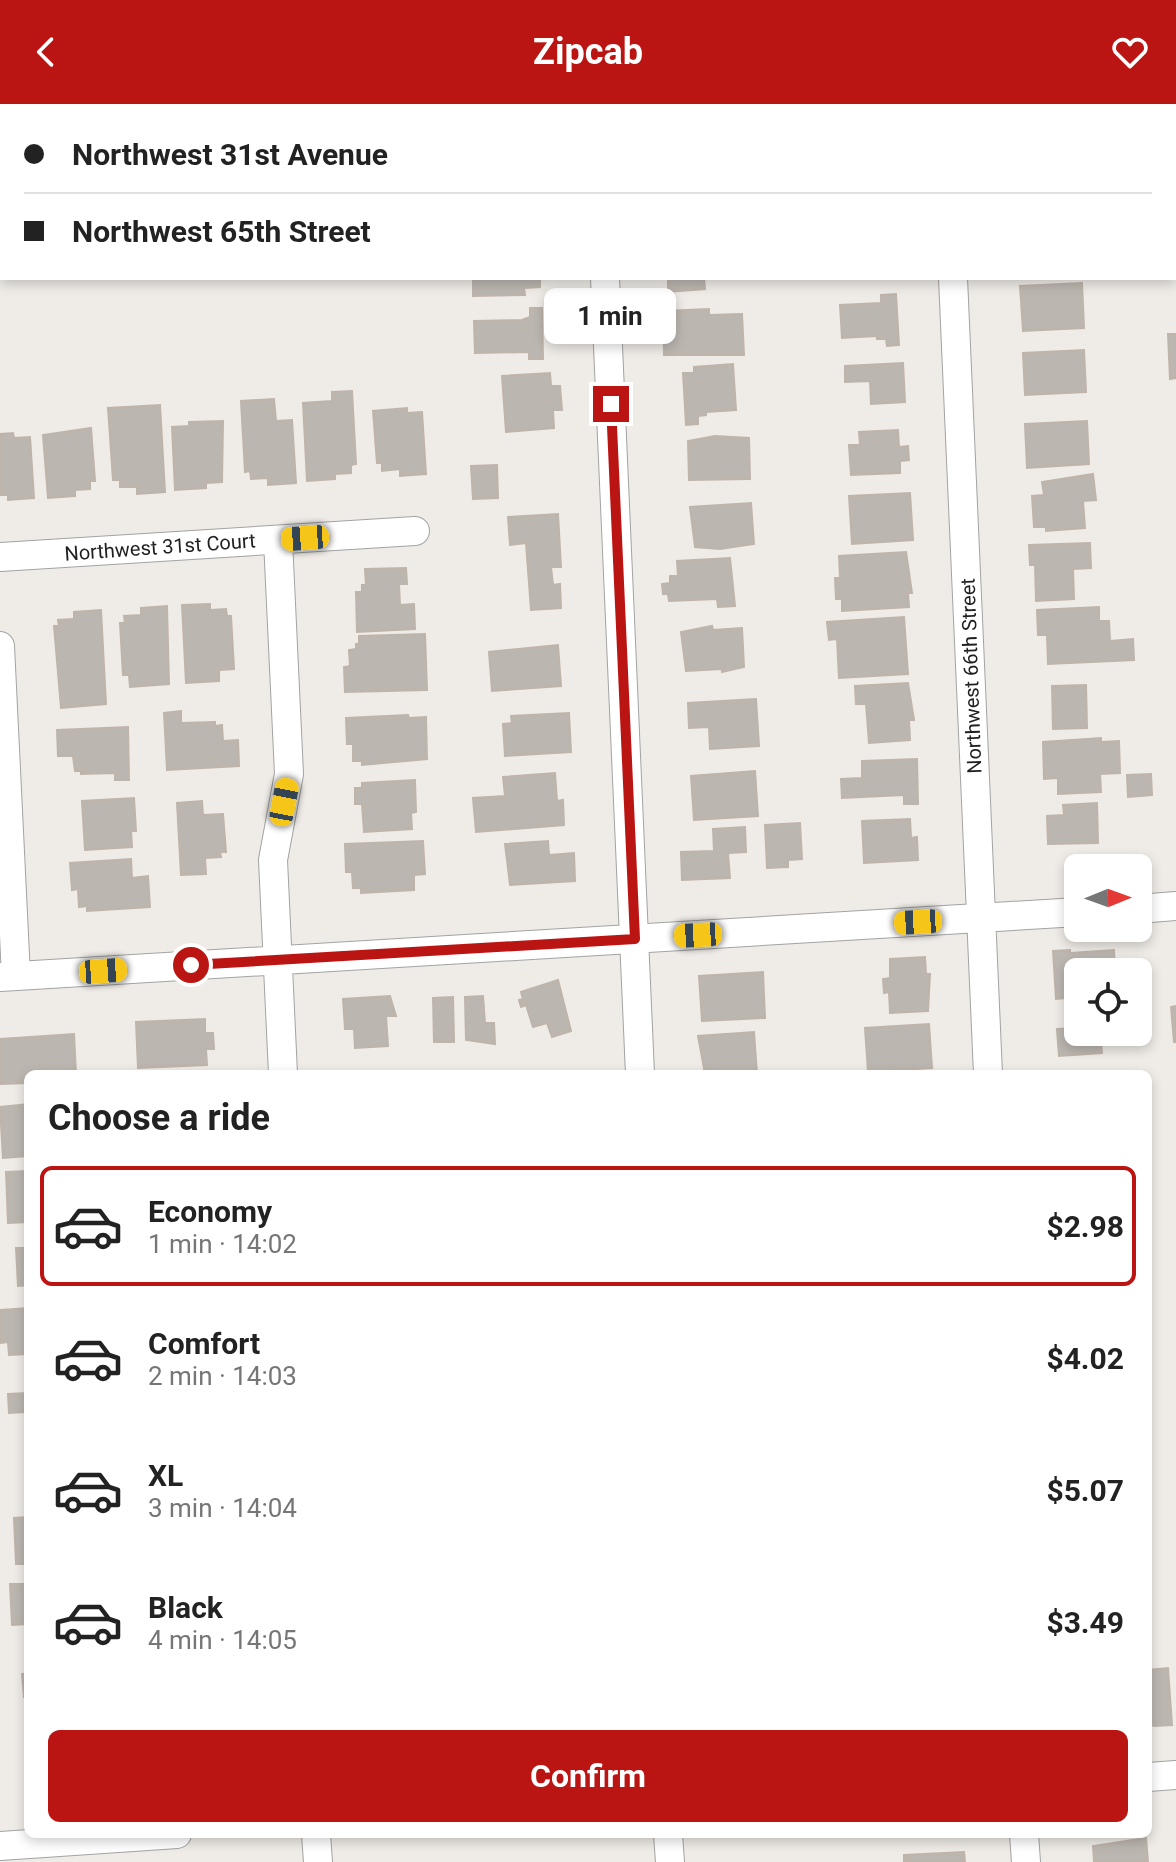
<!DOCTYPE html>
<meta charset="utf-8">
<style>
body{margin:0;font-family:Roboto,sans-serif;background:#f2f2f2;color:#222;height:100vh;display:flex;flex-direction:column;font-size:30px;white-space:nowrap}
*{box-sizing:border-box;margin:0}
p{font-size:26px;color:#767676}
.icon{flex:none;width:44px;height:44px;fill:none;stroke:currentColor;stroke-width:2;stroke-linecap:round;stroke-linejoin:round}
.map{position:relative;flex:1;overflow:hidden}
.panel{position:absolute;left:24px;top:966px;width:1128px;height:768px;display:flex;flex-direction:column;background:#fff;border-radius:12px;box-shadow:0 4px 12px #0003}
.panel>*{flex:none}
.guide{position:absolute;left:0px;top:0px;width:1176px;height:176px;box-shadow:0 4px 12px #0003;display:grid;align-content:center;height:176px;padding:0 24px;background:#fff}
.needle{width:52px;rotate:89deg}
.tools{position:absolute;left:1064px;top:750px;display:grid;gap:16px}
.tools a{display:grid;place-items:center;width:88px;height:88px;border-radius:12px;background:#fff;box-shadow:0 4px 12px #0003;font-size:40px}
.end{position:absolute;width:36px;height:36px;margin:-18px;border:10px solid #bb1513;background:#fff;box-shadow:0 0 0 4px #fff}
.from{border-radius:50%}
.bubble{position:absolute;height:56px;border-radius:12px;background:#fff;box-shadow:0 4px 12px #0003;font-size:26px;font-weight:700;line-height:56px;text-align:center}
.car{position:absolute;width:24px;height:48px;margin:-24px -12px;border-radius:10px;box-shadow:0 0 6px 2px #0007;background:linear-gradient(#f5c518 24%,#345 0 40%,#f5c518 0 76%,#345 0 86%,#f5c518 0)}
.guide b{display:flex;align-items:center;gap:28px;height:76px;font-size:30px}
.guide b+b{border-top:2px solid #e0e0e0}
.guide i{width:20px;height:20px;background:#222}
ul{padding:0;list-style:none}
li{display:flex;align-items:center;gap:24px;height:120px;margin:0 16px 12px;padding:0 8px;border:4px solid transparent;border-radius:12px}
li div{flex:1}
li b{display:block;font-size:30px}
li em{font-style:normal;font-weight:700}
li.current{border-color:#bb1513}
li>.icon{width:72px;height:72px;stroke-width:1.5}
h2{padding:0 24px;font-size:36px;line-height:96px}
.primary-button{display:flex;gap:16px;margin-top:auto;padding:16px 24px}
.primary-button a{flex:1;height:92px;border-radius:12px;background:#bb1513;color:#fff;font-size:32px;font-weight:700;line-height:92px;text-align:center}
header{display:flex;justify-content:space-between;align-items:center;height:104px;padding:0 24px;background:#bb1513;color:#fff;font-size:36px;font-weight:700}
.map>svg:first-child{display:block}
.building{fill:#bcb6b0;stroke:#bfb4aa;stroke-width:2}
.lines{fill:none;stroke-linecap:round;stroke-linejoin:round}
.lane-casing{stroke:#a3a3a3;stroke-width:16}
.street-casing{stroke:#a3a3a3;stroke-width:30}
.lane{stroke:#fff;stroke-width:14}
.street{stroke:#fff;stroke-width:28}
.route{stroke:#bb1513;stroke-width:10}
.labels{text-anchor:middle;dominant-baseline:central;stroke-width:6;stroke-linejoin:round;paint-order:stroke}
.street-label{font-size:20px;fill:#1f1f1f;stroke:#fff}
</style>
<header><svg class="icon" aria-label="back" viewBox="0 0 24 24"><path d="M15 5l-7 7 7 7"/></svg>Zipcab<svg class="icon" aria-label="heart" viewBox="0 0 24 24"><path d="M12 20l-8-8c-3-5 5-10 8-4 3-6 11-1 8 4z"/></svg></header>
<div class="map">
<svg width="1176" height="1758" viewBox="0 0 1176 1758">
<rect width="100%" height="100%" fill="#efece7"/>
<!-- building -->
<path class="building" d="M837,0H891L892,2H816Z
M473,174H540V183L524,184L525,191L473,192Z
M668,174H704L705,185L668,188Z
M1082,179L1084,224L1023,227L1020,182Z
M896,190L899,241L887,242L886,235H877V232L842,234L840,201L881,199V191Z
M530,204H542L543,255H529V248L475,249L474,217L522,216L530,213Z
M709,205V211L742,210L744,251H664L663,207Z
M1168,230H1176V274L1170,275Z
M1084,246L1086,288L1025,291L1023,249Z
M903,259L905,298L871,300L870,277L845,278V262Z
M733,260L736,306L706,308V311L698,312V320L686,321L683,269H694V263Z
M550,269L551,282H560L562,306H553L554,324L506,328L502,272Z
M352,287L356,360L351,361V369L335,370V375L307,377L303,299L332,297V288Z
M274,295L276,317L292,316L296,379L268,381V374L251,375L250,367L245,368L241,297Z
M160,301L165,388L137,390V383H120V376H113L108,304Z
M407,304V309L422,308L426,370L400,372V365L382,367V359H377L373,307Z
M223,317L222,378L206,379V384L175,386L172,323L189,322V318Z
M1087,317L1089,360L1027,364L1025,320Z
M91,324L95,377H90V385L75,386V392L48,394L43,331Z
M898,326L899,343L908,342L909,356L900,357V369L851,371L849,341H860L859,328Z
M13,329L14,334L30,333L34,394L8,396V391H0V330Z
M715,332L749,334L750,375L689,376L688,337Z
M497,361L498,394L473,395L471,362Z
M1093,370L1096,396L1083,397L1085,424L1046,427V423H1034L1032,392L1044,391L1042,378Z
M910,389L913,436L852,440L849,392Z
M751,399L754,440L720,445L695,443L690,403Z
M558,410L561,463H551L553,481L560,480L561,504L531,506L526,439L510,441L508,413Z
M1090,439L1091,464L1073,465L1074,495L1036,497L1035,461H1030L1029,441Z
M906,448L912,489H908L909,503L842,507V495H836L835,474H840L839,452Z
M730,454L735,502L718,503L717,495L669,497L668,490H663L662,480L670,479V472H678L677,457Z
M406,464L407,480H399L400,501L414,500L415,525L357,528L356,488H362V481H366L365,465Z
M210,500V506L226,505L227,512H231L234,565L219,566V577L186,579L182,501Z
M167,502L169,580L130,583L129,571H123L120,519H125L124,512L141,511V504Z
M1099,503V517H1109L1110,537L1133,535L1134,556L1048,560L1047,531H1038L1037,506Z
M101,506L106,600L61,604L54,522H59L58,516L74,515V508Z
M904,513L908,570L839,574L837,535L829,536L827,518Z
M712,522L713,526L742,524L744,563L722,568V565L686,567L681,528Z
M425,530L427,586L345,588L344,563L350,562L349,546L356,545V540H359V532Z
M558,541L561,582L492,587L489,548Z
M908,579L914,616H909L910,636L869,639L866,600H856L855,582Z
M1086,581L1087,624L1053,625L1052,582Z
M756,595L759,642L710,645L709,623L689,624L688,599Z
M181,607V619L215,618V622L222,621L223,637L238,636L239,662L167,666L164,609Z
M569,609L571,648L505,652L503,620L512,619L511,612Z
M408,611L409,614L426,613L427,655L362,661V657H353V640H347L346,614Z
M128,623L129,676H115V669L81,670V667H75L73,652H58L57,626Z
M1101,634V638L1119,637L1120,669L1100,670L1101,688L1058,690V674L1044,675L1043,638Z
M917,655L918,700H904V691L842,694L841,675L862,674V657Z
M755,667L758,712L694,716L691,672Z
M555,669L557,697L563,696L564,721L476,728L473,694L505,692L503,673Z
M1151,670L1152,691L1128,693L1127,671Z
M415,676L416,708L411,709L412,725L364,728L362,700H355V684H362V679Z
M134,694L136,727H131L132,743L85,746L82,697Z
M202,697L203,711L223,710L226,748H220L221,753L205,754L206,770L181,771L177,699Z
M1097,699L1098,739L1048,740L1047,712L1064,711L1063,701Z
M910,715L911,734L917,733L918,756L864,759L862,717Z
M800,719L802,755L788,756V763L767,764L765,721Z
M745,723L746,748L728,749L730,774L682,776L681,748L714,747L713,725Z
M423,737L425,770L414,771V786L361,789V784H353L352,768H346L345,740Z
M548,737L549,751L574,749L575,777L510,781L505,740Z
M131,755L132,774L148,772L150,803L87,807V802L79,803L78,785L72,786L70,759Z
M1070,846V849L1114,846L1115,868H1078V893L1056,895L1053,847Z
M925,853L926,870H930L928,907L890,909L889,888L884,889L883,875L890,874V855Z
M763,868L765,914L702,917L699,872Z
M558,876L571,927L552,933L547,919L533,923L526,901L521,903L519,896L523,895L521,888Z
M390,892L396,912H386L388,942L355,944L354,925H345L343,895Z
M483,892L485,919H494L495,940L466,936L465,893Z
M453,893L454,938H434L433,894Z
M1176,902V938H1174L1171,903Z
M205,915V929H213L214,945H206L207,961L138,964L136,918Z
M929,920L932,964L868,968L865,924Z
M1078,924V928H1121V936L1101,938L1102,949L1059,952L1057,925Z
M754,928L757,970H705L698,932Z
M74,930L76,970H28V979L0,980V935Z
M28,1000V1052L3,1054L0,1003Z
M28,1067V1118L8,1119L6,1068Z
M16,1144H28V1181L18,1182Z
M28,1204V1250L9,1251L8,1238L0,1239V1206Z
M28,1289V1341H27L26,1308L9,1309L8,1290Z
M28,1413V1460H16L14,1414Z
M10,1480H28V1520L12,1521Z
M1168,1564L1172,1621L1154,1622L1148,1619V1566Z
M28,1569V1593H24L22,1570Z
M1146,1734L1148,1758H1094L1093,1742Z
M964,1748L965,1758H904V1751Z"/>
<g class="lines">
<!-- lane casing -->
<g class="lane-casing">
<path id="lane" d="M43,2V0
M0,80H2
M0,162L2,161"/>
</g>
<!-- street casing -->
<g class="street-casing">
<path id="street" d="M598,0V2
M946,0V2
M605,174L640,970
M953,174L988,970
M278,436L289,670L273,756L283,970
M0,453L415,427
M0,542L16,872
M1138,805L1176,802
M0,873L1078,808
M1148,1673L1176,1671
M316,1730L318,1758
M668,1730L670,1758
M1024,1730L1026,1758
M0,1742L177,1730"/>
</g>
<!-- lane -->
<use href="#lane" class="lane"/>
<!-- street -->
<use href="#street" class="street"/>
</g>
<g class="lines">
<!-- route -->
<path class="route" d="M191,861L635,835L611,300"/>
</g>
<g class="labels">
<!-- street labels -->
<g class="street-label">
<text transform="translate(160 443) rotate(-4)">Northwest 31st Court</text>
<text transform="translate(971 572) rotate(-92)">Northwest 66th Street</text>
</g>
</g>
</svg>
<div class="tools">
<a><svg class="needle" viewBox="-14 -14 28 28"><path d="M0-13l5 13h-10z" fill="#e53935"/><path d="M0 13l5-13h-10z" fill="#767676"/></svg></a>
<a><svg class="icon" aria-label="locate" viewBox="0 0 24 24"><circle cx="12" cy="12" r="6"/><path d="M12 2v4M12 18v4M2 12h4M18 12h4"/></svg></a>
</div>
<i class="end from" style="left:191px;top:861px"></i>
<i class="end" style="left:611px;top:300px"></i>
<div class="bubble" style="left:544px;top:184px;width:132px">1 min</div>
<i class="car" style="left:305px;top:434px;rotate:266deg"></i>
<i class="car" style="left:284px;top:698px;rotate:11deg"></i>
<i class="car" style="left:918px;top:818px;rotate:267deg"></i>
<i class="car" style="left:698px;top:831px;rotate:267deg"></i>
<i class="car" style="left:103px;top:867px;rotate:86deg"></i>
<div class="guide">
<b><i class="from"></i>Northwest 31st Avenue</b>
<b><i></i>Northwest 65th Street</b>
</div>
<section class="panel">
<h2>Choose a ride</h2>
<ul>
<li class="current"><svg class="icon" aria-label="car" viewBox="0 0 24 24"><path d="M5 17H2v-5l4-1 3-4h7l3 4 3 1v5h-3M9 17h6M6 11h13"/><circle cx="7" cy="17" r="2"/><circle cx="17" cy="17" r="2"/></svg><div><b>Economy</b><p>1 min · 14:02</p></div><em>$2.98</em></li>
<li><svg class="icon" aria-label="car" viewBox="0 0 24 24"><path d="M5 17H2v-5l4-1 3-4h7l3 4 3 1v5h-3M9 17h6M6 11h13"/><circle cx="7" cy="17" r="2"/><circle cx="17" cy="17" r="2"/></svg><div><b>Comfort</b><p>2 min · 14:03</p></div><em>$4.02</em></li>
<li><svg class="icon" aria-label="car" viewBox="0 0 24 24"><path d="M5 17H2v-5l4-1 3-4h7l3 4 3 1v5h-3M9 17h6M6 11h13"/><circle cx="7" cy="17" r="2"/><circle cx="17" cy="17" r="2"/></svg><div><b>XL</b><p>3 min · 14:04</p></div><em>$5.07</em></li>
<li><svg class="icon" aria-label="car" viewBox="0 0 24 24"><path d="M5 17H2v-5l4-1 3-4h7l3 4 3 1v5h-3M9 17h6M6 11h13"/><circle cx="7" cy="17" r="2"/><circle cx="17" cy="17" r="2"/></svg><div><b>Black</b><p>4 min · 14:05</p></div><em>$3.49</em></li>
</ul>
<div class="primary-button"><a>Confirm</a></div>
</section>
</div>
